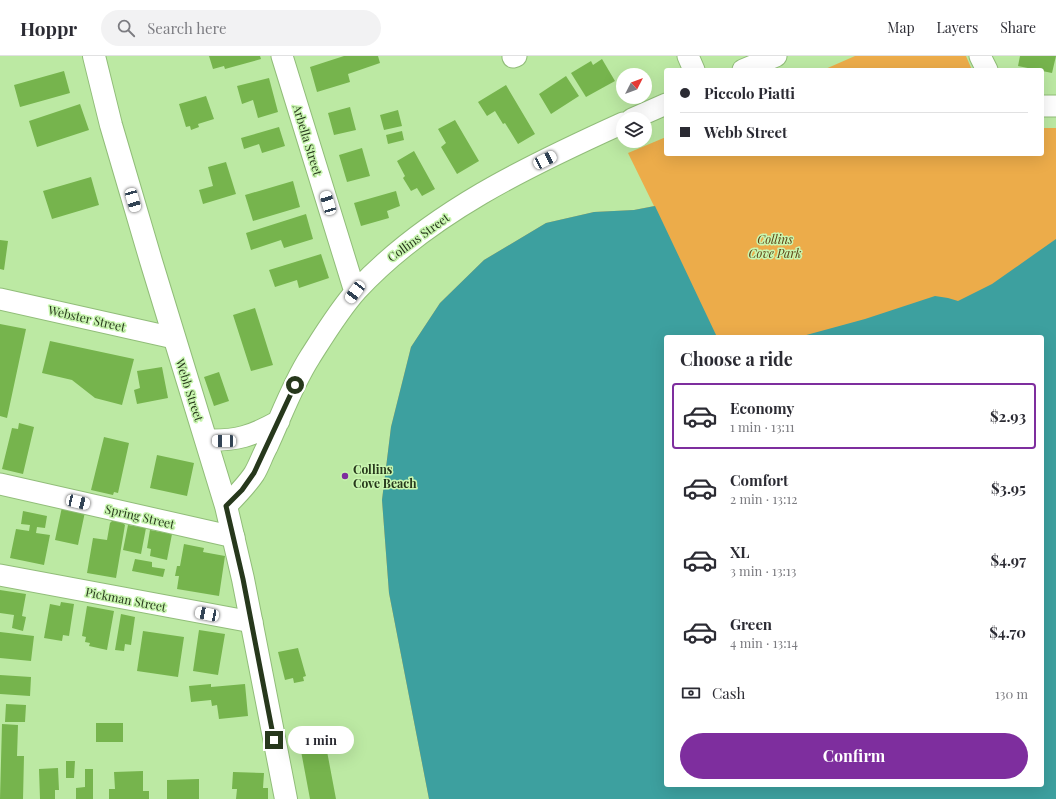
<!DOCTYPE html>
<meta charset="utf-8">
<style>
body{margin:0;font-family:"Playfair Display",serif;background:#f2f2f3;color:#2b2b33;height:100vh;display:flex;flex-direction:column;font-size:15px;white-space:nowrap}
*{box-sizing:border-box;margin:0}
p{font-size:13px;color:#7c7c81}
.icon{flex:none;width:22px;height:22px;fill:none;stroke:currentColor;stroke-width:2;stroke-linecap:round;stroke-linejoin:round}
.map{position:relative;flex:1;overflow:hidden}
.side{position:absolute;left:664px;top:279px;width:380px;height:452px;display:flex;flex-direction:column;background:#fff;border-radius:4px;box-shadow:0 4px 16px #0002}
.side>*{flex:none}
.guide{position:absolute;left:664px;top:12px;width:380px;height:88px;border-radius:4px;box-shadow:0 4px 16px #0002;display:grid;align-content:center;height:88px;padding:0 16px;background:#fff}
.needle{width:26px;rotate:48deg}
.buttons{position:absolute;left:616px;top:12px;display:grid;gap:8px}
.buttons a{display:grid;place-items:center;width:36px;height:36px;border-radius:50%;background:#fff;box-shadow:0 4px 16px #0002;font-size:20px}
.end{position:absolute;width:18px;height:18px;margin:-9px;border:5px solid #27381c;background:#fff;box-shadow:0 0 0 2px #fff}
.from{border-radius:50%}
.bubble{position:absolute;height:28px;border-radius:14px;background:#fff;box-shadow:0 4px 16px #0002;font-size:13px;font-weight:700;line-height:28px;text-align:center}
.car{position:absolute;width:12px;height:24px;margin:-12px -6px;border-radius:5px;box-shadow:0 0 3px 1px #0007;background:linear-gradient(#fff 24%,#345 0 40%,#fff 0 76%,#345 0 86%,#fff 0)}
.guide b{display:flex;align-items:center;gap:14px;height:38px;font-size:15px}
.guide b+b{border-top:1px solid #e1e1e2}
.guide i{width:10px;height:10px;background:#2b2b33}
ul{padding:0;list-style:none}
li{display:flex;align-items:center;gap:12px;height:66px;margin:0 8px 6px;padding:0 8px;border:2px solid transparent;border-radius:4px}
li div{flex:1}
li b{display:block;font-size:15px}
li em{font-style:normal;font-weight:700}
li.on{border-color:#7e2e9e}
li>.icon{width:36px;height:36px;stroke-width:1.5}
h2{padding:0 16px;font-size:18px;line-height:48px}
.pay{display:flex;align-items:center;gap:10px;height:44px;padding:0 16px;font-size:15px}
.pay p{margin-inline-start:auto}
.button{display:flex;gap:8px;margin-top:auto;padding:8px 16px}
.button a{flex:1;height:46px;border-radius:24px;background:#7e2e9e;color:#fff;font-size:16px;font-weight:700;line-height:46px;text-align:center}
header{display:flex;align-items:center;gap:24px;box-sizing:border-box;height:56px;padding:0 20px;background:#fff;border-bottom:1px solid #e1e1e2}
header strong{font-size:19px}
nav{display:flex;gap:22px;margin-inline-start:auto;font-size:14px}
.search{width:280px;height:36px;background:#f2f2f3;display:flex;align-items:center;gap:10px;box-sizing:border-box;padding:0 14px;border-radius:22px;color:#7c7c81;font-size:15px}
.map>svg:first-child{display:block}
.green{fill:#ecac4a;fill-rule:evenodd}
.water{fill:#3da09f}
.building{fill:#76b44d}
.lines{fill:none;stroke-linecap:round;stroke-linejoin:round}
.minor-casing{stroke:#91bd79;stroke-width:23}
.major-casing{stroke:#91bd79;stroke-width:24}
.minor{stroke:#fff;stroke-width:21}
.major{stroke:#fff;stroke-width:22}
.route{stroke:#27381c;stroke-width:5}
.poi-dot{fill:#7e2e9e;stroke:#c9f6b0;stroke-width:1.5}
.labels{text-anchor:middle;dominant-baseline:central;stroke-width:3;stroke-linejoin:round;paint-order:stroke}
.street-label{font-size:12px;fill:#27381c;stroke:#c9f6b0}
.park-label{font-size:12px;font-style:italic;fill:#5d4012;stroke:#c9f6b0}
.poi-label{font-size:12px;font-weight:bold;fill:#27381c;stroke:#c9f6b0;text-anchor:start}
</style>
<header>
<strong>Hoppr</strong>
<div class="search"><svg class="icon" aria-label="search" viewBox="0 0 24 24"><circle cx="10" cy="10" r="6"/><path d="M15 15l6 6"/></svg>Search here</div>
<nav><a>Map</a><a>Layers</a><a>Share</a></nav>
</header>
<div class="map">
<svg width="1056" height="743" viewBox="0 0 1056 743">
<rect width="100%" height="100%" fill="#bce9a3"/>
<!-- green -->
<path class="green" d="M855,0H966L972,14H823Z
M1042,72H1056V743H429L389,537L382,444L391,371L411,291L440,247L484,204L546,167L594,156L634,154L654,150L628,97L666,81V98H1042ZM666,281H1042V729H666Z"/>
<!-- water -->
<path class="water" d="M655,150L717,281H666V729H1042V281H799L865,263L935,240L948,242L958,245L992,228L1056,183V743H429L389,537L382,444L391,371L411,291L440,247L484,204L546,167L594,156L634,154Z"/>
<!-- building -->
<path class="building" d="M209,0H260L261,3L225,13L224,10L213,13Z
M344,0H378L380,7L348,18L350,26L317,36L310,11Z
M1020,0H1056L1052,17L1018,10Z
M602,3L615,25L586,41L571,17L591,5L593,9Z
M64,15L70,37L20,51L14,29Z
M566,20L579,40L551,58L539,38Z
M269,22L278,56L258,62L253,44L242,48L237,30Z
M506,29L535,78L518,88L505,67L503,68L495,55L487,60L478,46Z
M206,40L214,63L198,68L199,71L191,74L190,70L186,71L179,48Z
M80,48L89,74L37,91L29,65Z
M350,51L356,74L334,79L328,57Z
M398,54L402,70L384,74L380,59Z
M455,64L479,105L457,118L441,91L446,87L438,73Z
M279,71L285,90L262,97L259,88L244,93L241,82Z
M402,75L404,84L388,88L386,79Z
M362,92L370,120L347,126L339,99Z
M414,95L435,133L422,140L417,132L411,135L403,122L405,120L397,105Z
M226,106L236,138L203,148L199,134L213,130L208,111Z
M91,121L99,149L52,163L43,135Z
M293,125L300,151L253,165L245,139Z
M396,135L400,150L387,155L389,162L361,170L354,147Z
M306,158L313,183L284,192L281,184L251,194L246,177Z
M0,184L8,185L4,214L0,213Z
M321,198L329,222L299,232L297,224L275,231L269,214Z
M255,252L273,309L251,315L233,259Z
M0,268L26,273L7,362L0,360Z
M50,285L134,303L122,349L95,342L72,324L42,317Z
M162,311L168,342L137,348L134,334L140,332L137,315Z
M219,316L229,345L214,350L204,321Z
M19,367L34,371L23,418L2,413L12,372L18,373Z
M104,381L129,387L118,437L114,436L113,439L91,434Z
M157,399L194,407L187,440L150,432Z
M62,451L85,456L78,489L55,484Z
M23,455L47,460L45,472L37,471L36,477L50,479L44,509L10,502L16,473L29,475L30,469L21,468Z
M114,463L120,464L125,469L116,522L87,517L93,482L107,484L110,467Z
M128,469L146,472L141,498L123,494Z
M150,474L172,478L167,504L150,500L151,493L147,492Z
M184,488L204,492L203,496L225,500L219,540L177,533L179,520H175L177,510H180Z
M135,503L152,506V511L165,513L163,521L132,515Z
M0,534L26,538L22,560L26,561L23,575L12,572L14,559L0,557Z
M61,546L74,548L69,580L63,579L62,585L44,582L50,548L60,550Z
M87,550L114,555L107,594L89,590L90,587L85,586L86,581L82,580Z
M121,558L135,561L131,589L125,588L124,595L115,594Z
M199,574L225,578L218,619L193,615Z
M143,575L184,581L178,621L137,615Z
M0,576L34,580L31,605L0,602Z
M298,592L306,620L303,621L304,625L294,627L293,622L285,624L278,596Z
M0,619L31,621L30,640L0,638Z
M211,628V631L245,628L248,660L219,663L217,649L212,650L211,644L191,646L189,630Z
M6,648L26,649L25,666H5Z
M96,667H123V686H96Z
M2,668L18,669L17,700H24L23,743H0Z
M323,674L336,743H310L298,679Z
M66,705H75L74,722H66Z
M58,712L59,734H55V743H40L39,713Z
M85,713H93V743H76V732L85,731Z
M143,715V735H149V743H109V733H115L114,716Z
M233,716L264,717L263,732H268V743H236L237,733H232Z
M199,723V743H167V724Z"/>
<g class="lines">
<!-- minor casing -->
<g class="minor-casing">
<path id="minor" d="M282,0L355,236
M688,0L694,14
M980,0L987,14
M513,1L516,0
M743,14L776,0
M1042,50H1056
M632,63L666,48
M0,243L174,282
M206,384C237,385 252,380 279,365
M0,428L234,481
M226,450C236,440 246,430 254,418C259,410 262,400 267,391C281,361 292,329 310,301C324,279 339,254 357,234C429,157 528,110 623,67
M0,519L252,566"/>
</g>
<!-- major casing -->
<g class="major-casing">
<path id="major" d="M94,0L111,69L151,205L226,450L243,523L286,743"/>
</g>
<!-- minor -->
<use href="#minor" class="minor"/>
<!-- major -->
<use href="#major" class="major"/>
</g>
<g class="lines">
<!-- route -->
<path class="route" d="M274,684L243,523L226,450L242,434L254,417L295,329"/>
</g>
<!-- markers -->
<circle class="poi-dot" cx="345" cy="420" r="4"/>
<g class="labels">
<!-- street labels -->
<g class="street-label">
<text transform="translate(308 84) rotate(73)">Arbella Street</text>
<text transform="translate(418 181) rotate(-36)">Collins Street</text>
<text transform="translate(87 262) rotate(13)">Webster Street</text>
<text transform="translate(190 334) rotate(72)">Webb Street</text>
<text transform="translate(140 460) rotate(13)">Spring Street</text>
<text transform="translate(126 543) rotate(11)">Pickman Street</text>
</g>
<!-- park labels -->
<g class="park-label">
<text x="775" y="183">Collins<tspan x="775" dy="14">Cove Park</tspan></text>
</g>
<!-- poi labels -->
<g class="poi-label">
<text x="353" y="413">Collins<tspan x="353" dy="14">Cove Beach</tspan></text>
</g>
</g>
</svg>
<div class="buttons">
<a><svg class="needle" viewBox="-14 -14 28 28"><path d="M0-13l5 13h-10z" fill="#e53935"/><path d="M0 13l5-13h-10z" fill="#7c7c81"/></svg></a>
<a><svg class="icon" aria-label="layers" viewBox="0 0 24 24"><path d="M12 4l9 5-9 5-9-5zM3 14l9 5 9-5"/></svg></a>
</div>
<i class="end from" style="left:295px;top:329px"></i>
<i class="end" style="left:274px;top:684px"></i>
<div class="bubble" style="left:288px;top:670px;width:66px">1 min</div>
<i class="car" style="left:545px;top:104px;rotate:63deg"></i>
<i class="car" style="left:133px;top:144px;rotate:164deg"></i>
<i class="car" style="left:328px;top:147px;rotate:343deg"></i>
<i class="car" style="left:355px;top:236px;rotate:217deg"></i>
<i class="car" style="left:224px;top:385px;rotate:271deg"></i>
<i class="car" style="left:78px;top:446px;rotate:103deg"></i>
<i class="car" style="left:207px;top:558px;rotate:281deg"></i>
<div class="guide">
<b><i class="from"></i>Piccolo Piatti</b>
<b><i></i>Webb Street</b>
</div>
<section class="side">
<h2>Choose a ride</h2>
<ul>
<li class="on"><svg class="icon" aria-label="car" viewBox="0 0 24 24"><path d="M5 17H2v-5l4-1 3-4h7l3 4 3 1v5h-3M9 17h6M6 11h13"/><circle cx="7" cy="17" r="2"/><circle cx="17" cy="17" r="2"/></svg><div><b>Economy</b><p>1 min · 13:11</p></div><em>$2.93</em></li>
<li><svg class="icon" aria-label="car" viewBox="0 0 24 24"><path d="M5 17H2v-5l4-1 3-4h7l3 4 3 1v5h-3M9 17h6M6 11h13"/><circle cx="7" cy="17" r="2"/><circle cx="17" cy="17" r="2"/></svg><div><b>Comfort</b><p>2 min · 13:12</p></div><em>$3.95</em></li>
<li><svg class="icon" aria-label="car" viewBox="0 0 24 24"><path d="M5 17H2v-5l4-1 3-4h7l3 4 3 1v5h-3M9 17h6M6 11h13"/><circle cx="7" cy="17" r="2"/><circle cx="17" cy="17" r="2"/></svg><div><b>XL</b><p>3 min · 13:13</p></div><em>$4.97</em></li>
<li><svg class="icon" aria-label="car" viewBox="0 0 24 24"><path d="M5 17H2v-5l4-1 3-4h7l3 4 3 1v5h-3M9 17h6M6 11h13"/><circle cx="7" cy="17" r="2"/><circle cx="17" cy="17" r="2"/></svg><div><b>Green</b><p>4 min · 13:14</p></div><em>$4.70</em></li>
</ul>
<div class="pay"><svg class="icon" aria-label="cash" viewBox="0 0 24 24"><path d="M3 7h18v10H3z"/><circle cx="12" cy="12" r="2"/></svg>Cash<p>130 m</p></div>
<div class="button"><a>Confirm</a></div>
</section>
</div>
